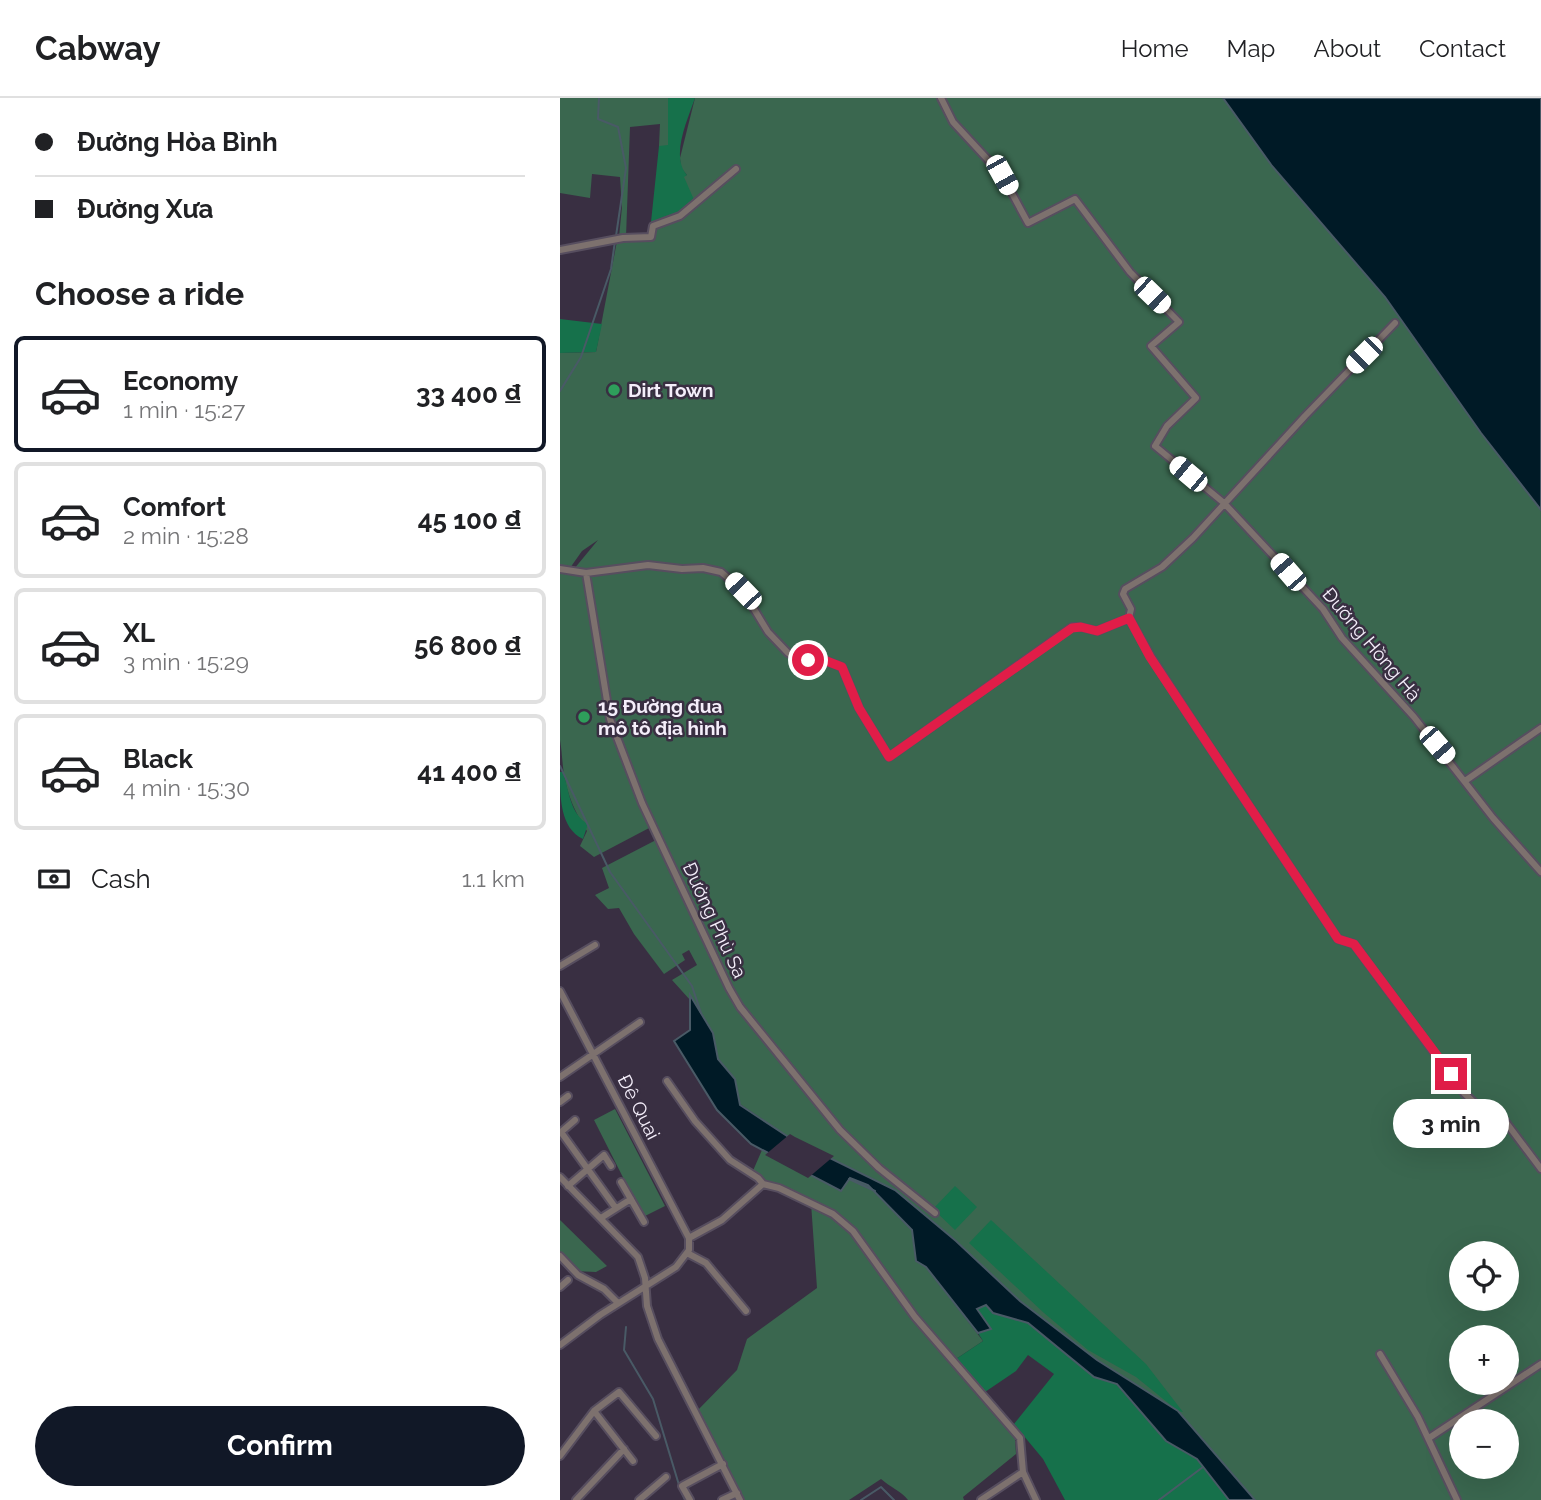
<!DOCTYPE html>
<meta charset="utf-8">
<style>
body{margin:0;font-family:Raleway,sans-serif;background:#f2f2f2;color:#202124;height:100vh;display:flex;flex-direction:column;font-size:26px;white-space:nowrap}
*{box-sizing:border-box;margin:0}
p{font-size:23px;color:#757577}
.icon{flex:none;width:38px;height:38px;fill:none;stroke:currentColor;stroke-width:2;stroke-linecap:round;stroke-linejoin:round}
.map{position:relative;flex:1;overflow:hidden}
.details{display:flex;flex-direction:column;background:#fff;width:560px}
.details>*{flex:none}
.hud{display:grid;align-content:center;height:154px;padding:0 35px;background:#fff}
.fabs{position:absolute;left:889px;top:1143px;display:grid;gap:14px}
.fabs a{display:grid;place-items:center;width:70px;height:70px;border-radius:50%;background:#fff;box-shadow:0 7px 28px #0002;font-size:35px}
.end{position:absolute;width:32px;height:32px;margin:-16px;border:9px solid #e11d48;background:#fff;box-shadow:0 0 0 4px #fff}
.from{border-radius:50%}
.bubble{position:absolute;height:49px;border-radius:24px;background:#fff;box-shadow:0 7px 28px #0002;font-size:23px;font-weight:700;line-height:49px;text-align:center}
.car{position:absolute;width:21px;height:42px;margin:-21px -10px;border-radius:9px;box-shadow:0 0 5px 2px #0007;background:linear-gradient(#fff 24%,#345 0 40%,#fff 0 76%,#345 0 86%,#fff 0)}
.hud b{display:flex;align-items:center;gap:24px;height:66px;font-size:26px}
.hud b+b{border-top:2px solid #e0e0e0}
.hud i{width:18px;height:18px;background:#202124}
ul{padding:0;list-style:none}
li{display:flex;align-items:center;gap:21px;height:116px;margin:0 14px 10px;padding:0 21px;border:4px solid #e0e0e0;border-radius:10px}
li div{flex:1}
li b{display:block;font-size:26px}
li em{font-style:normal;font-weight:700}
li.selected{border-color:#111827}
li>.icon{width:63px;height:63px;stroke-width:1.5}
h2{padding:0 35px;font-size:32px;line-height:84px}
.pay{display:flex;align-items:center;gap:18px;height:77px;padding:0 35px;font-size:26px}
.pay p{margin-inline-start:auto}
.cta{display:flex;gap:14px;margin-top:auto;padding:14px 35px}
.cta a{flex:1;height:80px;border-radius:42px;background:#111827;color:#fff;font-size:28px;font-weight:700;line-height:80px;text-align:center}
header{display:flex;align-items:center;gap:42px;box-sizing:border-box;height:98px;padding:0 35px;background:#fff;border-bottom:2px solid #e0e0e0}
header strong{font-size:33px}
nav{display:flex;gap:38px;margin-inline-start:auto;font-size:24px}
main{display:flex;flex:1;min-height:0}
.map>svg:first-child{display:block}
.green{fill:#3a674f;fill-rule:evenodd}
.forest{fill:#16714b}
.water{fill:#001a26;stroke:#495a66;stroke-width:2}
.pier{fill:#392f42}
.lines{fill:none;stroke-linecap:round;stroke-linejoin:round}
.stream{stroke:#495a66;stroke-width:2}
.street-casing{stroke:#574e5f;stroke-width:10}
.street{stroke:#7d716e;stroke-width:6}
.route{stroke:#e11d48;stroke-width:9}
.leisure-dot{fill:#2e9e5b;stroke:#392f42;stroke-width:2.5}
.labels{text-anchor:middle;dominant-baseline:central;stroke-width:5;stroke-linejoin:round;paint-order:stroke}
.poi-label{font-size:19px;font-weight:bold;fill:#f4eefa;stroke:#392f42;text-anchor:start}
.street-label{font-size:19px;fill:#f4eefa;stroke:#392f42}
</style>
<header>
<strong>Cabway</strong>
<nav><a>Home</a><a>Map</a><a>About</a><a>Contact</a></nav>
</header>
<main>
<section class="details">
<div class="hud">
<b><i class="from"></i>Đường Hòa Bình</b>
<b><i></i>Đường Xưa</b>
</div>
<h2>Choose a ride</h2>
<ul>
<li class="selected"><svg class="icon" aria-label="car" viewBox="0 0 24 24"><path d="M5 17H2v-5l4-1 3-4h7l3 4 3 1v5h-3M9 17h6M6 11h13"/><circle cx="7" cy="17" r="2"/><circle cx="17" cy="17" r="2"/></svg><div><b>Economy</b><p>1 min · 15:27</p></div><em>33 400 ₫</em></li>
<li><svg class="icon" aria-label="car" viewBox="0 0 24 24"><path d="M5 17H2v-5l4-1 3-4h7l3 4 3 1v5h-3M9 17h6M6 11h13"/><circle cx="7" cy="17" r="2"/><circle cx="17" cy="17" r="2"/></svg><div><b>Comfort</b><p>2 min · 15:28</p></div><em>45 100 ₫</em></li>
<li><svg class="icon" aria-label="car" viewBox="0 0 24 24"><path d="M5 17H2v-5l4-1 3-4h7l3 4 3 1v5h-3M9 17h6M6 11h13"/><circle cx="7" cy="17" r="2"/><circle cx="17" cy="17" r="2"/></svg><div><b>XL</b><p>3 min · 15:29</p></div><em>56 800 ₫</em></li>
<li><svg class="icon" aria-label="car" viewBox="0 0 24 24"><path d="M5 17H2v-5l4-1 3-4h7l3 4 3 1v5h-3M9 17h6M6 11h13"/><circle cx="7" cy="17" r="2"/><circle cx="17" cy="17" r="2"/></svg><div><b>Black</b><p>4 min · 15:30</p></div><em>41 400 ₫</em></li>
</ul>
<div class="pay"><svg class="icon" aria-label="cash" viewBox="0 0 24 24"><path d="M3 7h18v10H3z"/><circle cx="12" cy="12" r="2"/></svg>Cash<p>1.1 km</p></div>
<div class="cta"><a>Confirm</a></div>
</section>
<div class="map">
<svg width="981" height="1402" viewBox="0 0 981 1402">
<rect width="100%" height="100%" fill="#392f42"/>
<!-- green -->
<path class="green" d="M0,0H108V48H99L100,26L70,29L66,139H59L62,109L60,79L32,76L30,100L0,95Z
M135,0H663L712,68L825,199L921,335L981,412V1402H695L618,1314L537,1262L460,1203L396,1143L335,1092L233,1042L180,1006L175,981L158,961L153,935L140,913L112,882L137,867L129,852L122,856L125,862L104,876L74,836L59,810L48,811L35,797L49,790L42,770L96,742L91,729L34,759L20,748L27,733C16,716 7,697 4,676C2,664 2,653 0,642V474L14,471L38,442L22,453L10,470L0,469V255L36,254L57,143L89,140L91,124H98L124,78L127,77L121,70L120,60ZM901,1155H947V1200H901ZM901,1239H947V1284H901ZM901,1323H947V1368H901Z
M55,1011L105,1108L83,1119L34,1022Z
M202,1052L281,1092L290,1080L308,1087L352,1132L356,1163L366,1169L423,1243L396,1261L382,1257L448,1328L455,1339L456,1356L403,1399L404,1402H348C341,1393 330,1389 321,1381L289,1402H180L136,1314L177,1272L187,1241L257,1190L251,1105L203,1086L192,1075Z
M0,1122L47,1168L36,1174L14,1173L0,1156Z"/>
<!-- forest -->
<path class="forest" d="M108,0H135C128,21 110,58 127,77L124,79L135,104L121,115L91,124L99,48L108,47Z
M0,221L42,226L36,254L0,255Z
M0,674H3C9,692 10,716 28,726L23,741C0,730 0,699 0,674Z
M395,1088L417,1109L395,1132L373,1111Z
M431,1122L586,1266L623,1314L618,1313L576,1279L528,1252L484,1215L409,1145Z
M426,1207L433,1215L468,1225L534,1279L556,1286L606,1343L637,1361L669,1402H505L483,1361L454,1326L494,1276L468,1257L456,1273L425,1294L396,1261L423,1243L418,1235L431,1231L417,1211Z"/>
<!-- water -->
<path class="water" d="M663,0H981V412L921,335L825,199L712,68Z
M130,897L153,935L158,961L175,981L180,1007L233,1042L335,1092L396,1143L460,1203L537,1262L618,1313L695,1402H669L637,1361L606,1343L557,1286L534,1279L468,1225L433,1215L426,1207L417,1211L431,1231L418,1235L366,1169L356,1163L352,1132L308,1087L290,1080L281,1093L191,1046L157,1012L114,943L130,932Z"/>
<!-- pier -->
<path class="pier" d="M230,1036L235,1039L274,1058L248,1080L205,1057Z"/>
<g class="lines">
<!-- stream -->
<path class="stream" d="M39,0L38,21L58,29L66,70L56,138
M0,293L21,259L51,171L55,143
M0,668L50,774L132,888L141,915
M289,1081L315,1093
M66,1229L64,1252L93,1301L119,1387
M121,1393L125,1402
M301,1402L321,1389L334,1402
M599,1402L643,1369"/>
<!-- street casing -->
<g class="street-casing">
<path id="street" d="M381,0L393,24L442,77L468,125L515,101L570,174L619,224L591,248L636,300L607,328L595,348L664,405L763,511L782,540L854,619L933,720L981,774
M0,152L63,140L91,139L93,128L120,118L176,71
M0,471L26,475L88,467L122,471L143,470L161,474L183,493L208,534L228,555L238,561L264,562L282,569L299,610L329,659L512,529H521L537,533L569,520L571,511L563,496L565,491L602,469L633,440L745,318L835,225
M26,475L50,621L82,705L169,890L180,909L280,1032L319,1070L375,1115
M569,520L591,559L639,633L778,841L794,846L904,995L922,1012L938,1015L942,1019L981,1071
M905,683L981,630
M0,868L35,847
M0,893L129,1140V1152L116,1169L40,1217L0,1247
M0,979L80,924
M107,983L135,1023L170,1062L198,1080L203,1086L219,1090L273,1116L293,1133L355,1219L460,1340L463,1374L476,1402
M0,1004L8,998
M1,1034L55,1109
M0,1035L15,1022
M0,1079L78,1159L85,1180L87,1208L98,1241L180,1402
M61,1084L84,1124
M8,1088L44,1057L51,1068
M41,1120L71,1101
M129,1140L162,1122L203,1086
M127,1155L146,1165L186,1213
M0,1158L18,1177L44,1191L58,1205
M0,1189L8,1182
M820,1256L858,1319L897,1402
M34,1313L73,1363
M869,1340L981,1266
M0,1358L34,1313L59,1294L96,1338
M16,1402L64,1351
M79,1402L106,1379
M130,1402L122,1388L163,1366
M162,1402L177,1395
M421,1402L463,1374"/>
</g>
<!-- street -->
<use href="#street" class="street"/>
</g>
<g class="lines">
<!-- route -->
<path class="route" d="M248,562H264L282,569L299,610L329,659L512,530L521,529L537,533L569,520L590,559L639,633L778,841L794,846L891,976"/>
</g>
<!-- markers -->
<g class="leisure-dot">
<circle cx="54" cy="292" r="7"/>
<circle cx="24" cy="619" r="7"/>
</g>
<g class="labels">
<!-- poi labels -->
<g class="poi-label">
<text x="68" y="292">Dirt Town</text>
<text x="38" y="608">15 Đường đua<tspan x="38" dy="22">mô tô địa hình</tspan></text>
</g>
<!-- street labels -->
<g class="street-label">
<text transform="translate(812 546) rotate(50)">Đường Hồng Hà</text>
<text transform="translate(155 822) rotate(65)">Đường Phù Sa</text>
<text transform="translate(79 1009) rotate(63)">Đê Quai</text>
</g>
</g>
</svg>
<div class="fabs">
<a><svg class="icon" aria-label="locate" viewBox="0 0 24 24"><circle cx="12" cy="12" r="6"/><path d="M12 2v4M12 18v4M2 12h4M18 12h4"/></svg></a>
<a>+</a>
<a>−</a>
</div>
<i class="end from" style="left:248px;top:562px"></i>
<i class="end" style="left:891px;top:976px"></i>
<div class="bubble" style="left:833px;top:1001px;width:116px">3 min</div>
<i class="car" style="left:442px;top:77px;rotate:151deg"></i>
<i class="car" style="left:592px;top:197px;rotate:134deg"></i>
<i class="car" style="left:804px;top:257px;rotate:225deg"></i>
<i class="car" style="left:628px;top:376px;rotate:310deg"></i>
<i class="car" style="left:728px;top:474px;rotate:319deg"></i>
<i class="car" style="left:183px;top:493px;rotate:316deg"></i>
<i class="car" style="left:877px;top:647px;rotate:139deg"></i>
</div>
</main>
